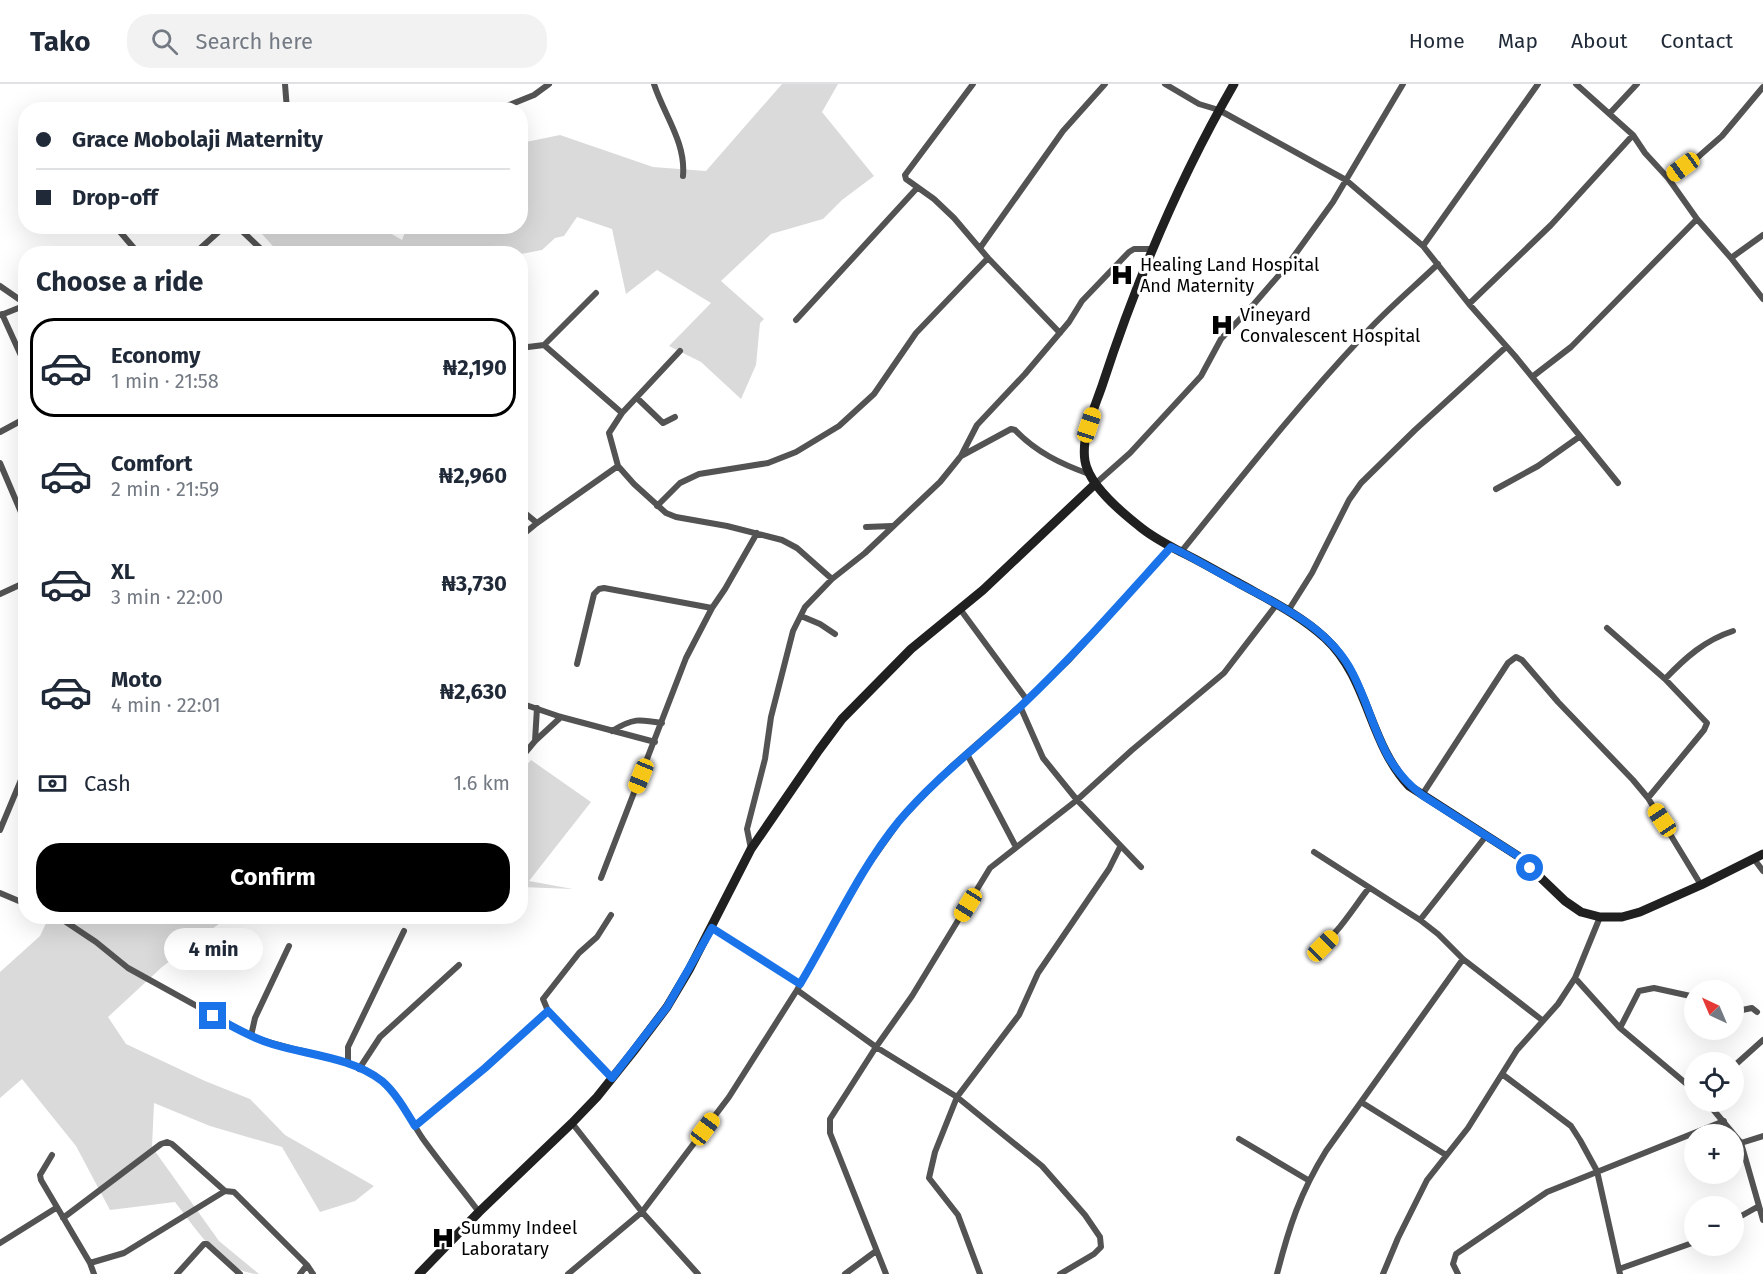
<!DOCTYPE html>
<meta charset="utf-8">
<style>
body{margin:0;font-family:"Fira Sans",sans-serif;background:#f2f2f3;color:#1f2937;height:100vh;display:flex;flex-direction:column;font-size:22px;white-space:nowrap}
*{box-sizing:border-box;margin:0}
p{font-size:20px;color:#747a83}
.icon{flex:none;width:33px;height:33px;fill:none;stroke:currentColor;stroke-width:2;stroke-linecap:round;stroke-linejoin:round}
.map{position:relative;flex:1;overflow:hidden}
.sheet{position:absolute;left:18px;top:162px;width:510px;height:678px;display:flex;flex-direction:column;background:#fff;border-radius:24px;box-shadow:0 6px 24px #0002}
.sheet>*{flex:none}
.guide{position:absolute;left:18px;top:18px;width:510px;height:132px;border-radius:24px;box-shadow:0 6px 24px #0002;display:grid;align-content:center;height:132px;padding:0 18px;background:#fff}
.needle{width:39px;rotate:316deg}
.fabs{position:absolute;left:1684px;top:896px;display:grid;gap:12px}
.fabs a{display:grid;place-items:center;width:60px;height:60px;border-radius:50%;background:#fff;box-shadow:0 6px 24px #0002;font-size:30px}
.end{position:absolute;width:27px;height:27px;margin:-14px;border:8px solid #1a73e8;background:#fff;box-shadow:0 0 0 3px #fff}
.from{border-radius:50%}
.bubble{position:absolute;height:42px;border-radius:21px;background:#fff;box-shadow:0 6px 24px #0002;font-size:20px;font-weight:700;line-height:42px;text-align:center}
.car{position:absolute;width:18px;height:36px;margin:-18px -9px;border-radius:8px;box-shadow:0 0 4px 2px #0007;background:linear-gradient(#f5c518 24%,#345 0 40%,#f5c518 0 76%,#345 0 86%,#f5c518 0)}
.guide b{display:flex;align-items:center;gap:21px;height:57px;font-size:22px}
.guide b+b{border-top:2px solid #e0e1e3}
.guide i{width:15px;height:15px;background:#1f2937}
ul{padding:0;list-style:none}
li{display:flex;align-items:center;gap:18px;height:99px;margin:0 12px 9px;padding:0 6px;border:3px solid transparent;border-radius:24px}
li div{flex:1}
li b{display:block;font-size:22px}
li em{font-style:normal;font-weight:700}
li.active{border-color:#000}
li>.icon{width:54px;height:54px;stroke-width:1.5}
h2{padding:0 18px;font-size:27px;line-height:72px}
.pay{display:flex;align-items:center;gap:15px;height:66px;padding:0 18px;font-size:22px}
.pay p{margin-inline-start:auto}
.primary-button{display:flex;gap:12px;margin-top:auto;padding:12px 18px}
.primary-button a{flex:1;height:69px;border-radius:24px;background:#000;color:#fff;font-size:24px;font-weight:700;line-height:69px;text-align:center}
header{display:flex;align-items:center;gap:36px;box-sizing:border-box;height:84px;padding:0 30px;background:#fff;border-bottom:2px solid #e0e1e3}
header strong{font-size:28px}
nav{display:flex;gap:33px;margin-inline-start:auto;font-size:21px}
.search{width:420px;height:54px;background:#f2f2f3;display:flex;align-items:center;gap:15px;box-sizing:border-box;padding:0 21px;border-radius:24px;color:#747a83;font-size:22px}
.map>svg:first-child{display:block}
.green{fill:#dadada}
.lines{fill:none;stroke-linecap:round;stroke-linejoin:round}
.street{stroke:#535353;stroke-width:6}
.secondary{stroke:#202020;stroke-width:9}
.route{stroke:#1a73e8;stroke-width:8}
.labels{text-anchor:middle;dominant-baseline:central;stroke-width:6;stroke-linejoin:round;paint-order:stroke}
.poi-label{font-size:18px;fill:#000;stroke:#fff;text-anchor:start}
</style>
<header>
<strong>Tako</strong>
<div class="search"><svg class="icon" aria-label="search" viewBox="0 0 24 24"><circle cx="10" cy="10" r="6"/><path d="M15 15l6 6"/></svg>Search here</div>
<nav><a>Home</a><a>Map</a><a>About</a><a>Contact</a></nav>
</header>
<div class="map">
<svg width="1763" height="1190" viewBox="0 0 1763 1190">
<rect width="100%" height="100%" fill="#fff"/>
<!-- green -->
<path class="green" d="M782,0H838L822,28L874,92L842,116L823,135L771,150L721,197L764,235L760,239L756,281L741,315L701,278L669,262L711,219L657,186L626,210L612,145L577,133L564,152L555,154L542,166L521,170L279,169L262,150L268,143L378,142L402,156L407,143L520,142L521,59L560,51L653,83L706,87Z
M531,676L591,718L529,797L573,805L521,803V687Z
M49,833H228L162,883L108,933L126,960L205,997L250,1015L285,1051L374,1102L355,1117L320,1128L282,1063L210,1042L154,1019L152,1063L219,1157L259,1190C224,1190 194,1142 175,1118L110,1126L76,1062L22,995L0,1014V888L40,852Z"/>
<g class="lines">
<!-- street -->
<path class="street" d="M285,0L287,26
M654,0C664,31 686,58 683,92
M973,0L905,91L906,95L934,115L954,134L988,174L1060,249
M1165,0L1199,20L1219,26L1346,96L1423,162L1469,220L1515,272L1618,399
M1576,0L1633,51L1645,69L1668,94L1697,135L1731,174L1763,215
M497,26L534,11L549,0
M1610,29L1637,0
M1668,94L1698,73L1722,52L1763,3
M115,142L139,170
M237,142L266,170
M1423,162L1538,0
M980,164L1063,47L1105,0
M194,170L225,142
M1731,174L1763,151
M0,202L26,220
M1469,220L1551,141L1633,51
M2,230L23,276V287L26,291
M1,231L26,221
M796,236L917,104
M520,261L528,263L544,261L596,209
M544,261L622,329
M680,267L622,329L609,349L618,382L634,400L666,429L676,433L727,442L782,456L797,464L832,495
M1532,293L1571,263L1697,135
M637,314L663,339L675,333
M0,348L26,334
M963,371L1011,345L1015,346C1036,368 1061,380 1089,390
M0,379L26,440
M1095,400L1130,369L1201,292L1221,255L1254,220L1286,183L1333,118L1403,0
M1496,405L1538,382L1579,353
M657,422L680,399L699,390L768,379L796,368L839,342L874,310L916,249L988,174
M520,425L537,439
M866,443L892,442
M520,453L537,439L618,382
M1181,468C1240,395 1298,321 1362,253C1385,227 1413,204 1438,180
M0,510L26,498
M960,525L1027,616
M1288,527L1312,489L1349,416L1361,399L1415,346L1506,263
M801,532L820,540L835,550
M1607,544L1665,595L1707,639L1704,646L1648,714
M577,580L594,510L599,505L604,504L712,524
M1665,595C1685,574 1705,556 1733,547
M520,619L561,633L655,658
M1020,622L1043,674L1077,716L1141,783
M612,647C633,634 639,635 662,639
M535,657L537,624
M967,670L1016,763
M520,675L535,657L561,633
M1422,711L1508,579L1516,573L1522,576L1558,618L1633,696L1648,714L1701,801
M0,746L26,684
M751,765L747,745L765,675L771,633L793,547L805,523L832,495L865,469L940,398L961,372L977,341L1025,290L1069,238L1082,217L1129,168L1134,165H1151
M1314,768L1420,836L1438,850L1463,875L1542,936
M1754,775L1763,787
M601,794L686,574L712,524L725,505L757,449
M0,809L26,820
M57,832L96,858L128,884L251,952C289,967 332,970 369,988C394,1000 408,1033 423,1055C441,1080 461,1104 479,1128
M1420,836L1486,752
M712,844L800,900
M1315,865C1334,857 1355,821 1369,804
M1575,894L1620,944L1695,1007
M797,906L876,963L957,1013L1042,1082L1085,1131L1100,1153L1101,1163L1094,1170L1060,1190
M1734,926L1737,927L1752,924L1757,928
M548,927L543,915L579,869L597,853L611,831
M1620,944L1639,907L1654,904L1695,913
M251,952L255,934L289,862
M348,980V963L404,847
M1734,982L1763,956
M359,985L380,953L459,881
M1502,990L1571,1042L1580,1056L1597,1087L1620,1190
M1706,1017L1741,1059L1763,1136
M1361,1018L1446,1071
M572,1039L642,1128L698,1190
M415,1042L485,984L548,927L612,994
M1239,1055L1308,1096
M1741,1059L1763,1052
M52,1071L40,1091L41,1096L90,1179L124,1169L225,1107L234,1108L307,1181L313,1190
M63,1134L161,1060L167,1058L172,1060L225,1107
M1734,1136L1759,1122
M0,1159L56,1124
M90,1179L94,1190
M1619,1185L1695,1158
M177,1190L204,1160H207L240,1190
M300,1190L307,1181
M568,1190L642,1128L729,1013L797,906L866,784L901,735L951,683L1020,622L1069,576L1171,463
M845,1190L876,1167
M886,1190L830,1049V1035L876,963L912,912L990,784L1077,716L1132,666L1224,589L1277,520
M980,1190L958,1131L929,1094L935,1068L957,1013L1019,931L1038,889L1109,785L1120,763
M1277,1190C1289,1143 1300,1109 1326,1067L1463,875
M1383,1190L1398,1154L1427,1096L1468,1044L1517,966L1558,920L1575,894L1600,833
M1458,1190L1453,1180L1456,1170L1547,1108L1724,1037"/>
<!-- secondary -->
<path class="secondary" d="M1234,0C1179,95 1136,198 1102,302C1094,325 1081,353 1085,377C1089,401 1120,427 1139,442C1152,453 1166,460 1181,468C1200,477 1218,488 1237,498C1267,515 1299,530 1325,554C1369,595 1368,658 1409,702L1518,772L1565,817L1581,828L1600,833H1622L1640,828L1701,801L1763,770
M419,1190L479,1128L572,1039L597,1013L633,968L667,923L689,886L751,765L819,666L842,635L911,565L983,506L1095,400"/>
</g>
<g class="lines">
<!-- route -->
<path class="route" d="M213,932C232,942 251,954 272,960C307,971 352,973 382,997C395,1008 406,1027 415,1042L485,984L548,927L612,994L667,923L712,844L800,900C833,845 859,786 899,737C935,694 981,660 1021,622C1074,572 1122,517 1171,463C1192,473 1212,485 1232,496C1275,519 1330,543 1353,590C1376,635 1378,678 1422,711L1518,772L1530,784"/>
</g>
<!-- icons -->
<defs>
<g id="hospital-bare" transform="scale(1.8)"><path d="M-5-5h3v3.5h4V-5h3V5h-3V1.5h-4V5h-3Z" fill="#000" stroke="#fff" stroke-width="2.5" paint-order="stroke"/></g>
</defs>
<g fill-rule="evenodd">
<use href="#hospital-bare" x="1122" y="191"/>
<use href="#hospital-bare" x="1222" y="241"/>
<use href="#hospital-bare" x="443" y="1154"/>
</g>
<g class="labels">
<!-- poi labels -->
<g class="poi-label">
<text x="1140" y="181">Healing Land Hospital<tspan x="1140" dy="21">And Maternity</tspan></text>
<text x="1240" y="231">Vineyard<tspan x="1240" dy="21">Convalescent Hospital</tspan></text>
<text x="461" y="1144">Summy Indeel<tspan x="461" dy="21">Laboratary</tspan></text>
</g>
</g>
</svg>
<div class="fabs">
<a><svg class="needle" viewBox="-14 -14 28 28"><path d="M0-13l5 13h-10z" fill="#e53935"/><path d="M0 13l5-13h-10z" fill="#747a83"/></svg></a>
<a><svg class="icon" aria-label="locate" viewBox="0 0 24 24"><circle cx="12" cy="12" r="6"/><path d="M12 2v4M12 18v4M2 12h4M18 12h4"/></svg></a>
<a>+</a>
<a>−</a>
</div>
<i class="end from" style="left:1530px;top:784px"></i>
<i class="end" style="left:213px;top:932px"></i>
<div class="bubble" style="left:164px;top:844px;width:99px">4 min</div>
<i class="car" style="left:1683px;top:83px;rotate:234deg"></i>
<i class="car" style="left:1089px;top:341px;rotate:18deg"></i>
<i class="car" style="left:641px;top:692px;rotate:202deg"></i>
<i class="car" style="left:1662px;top:736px;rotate:326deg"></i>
<i class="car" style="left:968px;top:821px;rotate:212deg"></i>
<i class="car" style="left:1323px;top:862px;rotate:45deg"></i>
<i class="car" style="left:705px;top:1045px;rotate:37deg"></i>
<div class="guide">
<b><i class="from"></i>Grace Mobolaji Maternity</b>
<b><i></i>Drop-off</b>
</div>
<section class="sheet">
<h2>Choose a ride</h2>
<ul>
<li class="active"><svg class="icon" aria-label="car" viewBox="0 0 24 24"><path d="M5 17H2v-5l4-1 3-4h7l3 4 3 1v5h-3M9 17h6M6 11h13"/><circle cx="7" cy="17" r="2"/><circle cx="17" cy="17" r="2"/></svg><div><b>Economy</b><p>1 min · 21:58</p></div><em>₦2,190</em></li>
<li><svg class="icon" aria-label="car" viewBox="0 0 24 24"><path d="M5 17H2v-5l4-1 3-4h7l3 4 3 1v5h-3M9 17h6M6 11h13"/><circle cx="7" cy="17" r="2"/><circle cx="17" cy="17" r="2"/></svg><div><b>Comfort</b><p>2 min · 21:59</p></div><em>₦2,960</em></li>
<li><svg class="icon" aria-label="car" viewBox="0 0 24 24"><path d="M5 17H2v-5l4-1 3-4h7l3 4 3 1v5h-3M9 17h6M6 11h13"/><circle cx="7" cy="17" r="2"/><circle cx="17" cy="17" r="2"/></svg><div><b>XL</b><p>3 min · 22:00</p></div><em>₦3,730</em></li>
<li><svg class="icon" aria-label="car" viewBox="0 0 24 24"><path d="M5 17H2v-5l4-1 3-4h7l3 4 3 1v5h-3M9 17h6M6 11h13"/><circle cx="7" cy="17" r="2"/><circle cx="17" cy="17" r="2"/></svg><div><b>Moto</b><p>4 min · 22:01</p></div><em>₦2,630</em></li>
</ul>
<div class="pay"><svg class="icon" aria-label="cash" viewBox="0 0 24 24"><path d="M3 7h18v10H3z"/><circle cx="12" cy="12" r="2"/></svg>Cash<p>1.6 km</p></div>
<div class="primary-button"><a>Confirm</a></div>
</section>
</div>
